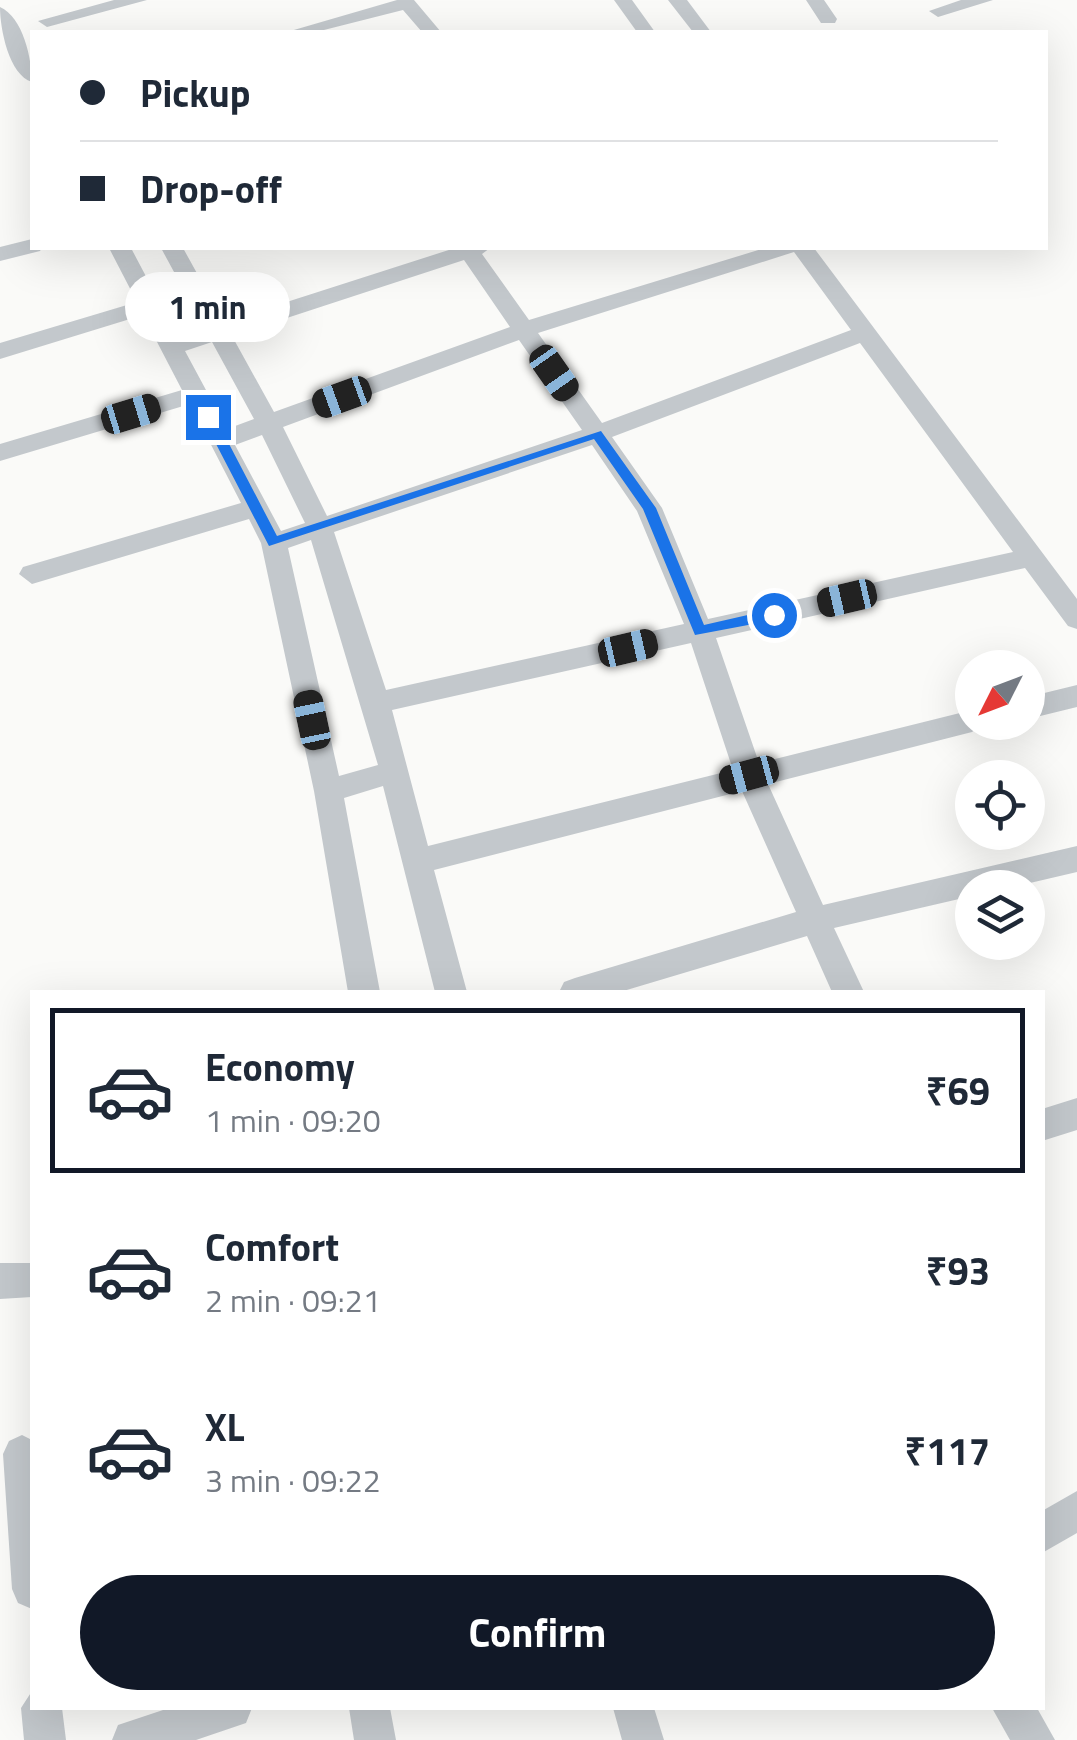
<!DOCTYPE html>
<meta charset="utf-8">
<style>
body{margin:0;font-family:"Titillium Web",sans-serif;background:#f2f2f3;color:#1f2937;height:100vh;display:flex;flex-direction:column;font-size:38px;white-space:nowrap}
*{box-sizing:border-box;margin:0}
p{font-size:32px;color:#747a83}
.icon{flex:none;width:55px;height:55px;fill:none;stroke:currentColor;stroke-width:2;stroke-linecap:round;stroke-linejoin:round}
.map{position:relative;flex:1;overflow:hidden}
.sheet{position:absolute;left:30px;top:990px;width:1015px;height:720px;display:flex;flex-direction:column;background:#fff;border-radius:0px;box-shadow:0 10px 40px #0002}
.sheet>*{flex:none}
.guide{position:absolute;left:30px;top:30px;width:1018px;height:220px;border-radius:0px;box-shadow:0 10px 40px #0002;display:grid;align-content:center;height:220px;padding:0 50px;background:#fff}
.needle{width:65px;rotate:228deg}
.fabs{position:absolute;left:955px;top:650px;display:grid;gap:20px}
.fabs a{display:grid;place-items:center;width:90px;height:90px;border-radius:50%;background:#fff;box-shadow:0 10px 40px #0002;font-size:50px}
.end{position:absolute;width:45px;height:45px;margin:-22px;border:12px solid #1a73e8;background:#fff;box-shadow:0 0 0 5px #fff}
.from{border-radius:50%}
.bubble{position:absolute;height:70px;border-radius:35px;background:#fff;box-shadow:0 10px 40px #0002;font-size:32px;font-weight:700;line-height:70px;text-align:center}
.car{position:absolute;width:30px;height:60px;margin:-30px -15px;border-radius:12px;box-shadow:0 0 8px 2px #0007;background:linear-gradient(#222 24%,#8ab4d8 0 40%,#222 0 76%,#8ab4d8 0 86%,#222 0)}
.guide b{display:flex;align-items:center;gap:35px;height:95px;font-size:38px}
.guide b+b{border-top:2px solid #e0e1e3}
.guide i{width:25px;height:25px;background:#1f2937}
ul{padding:18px 0 0;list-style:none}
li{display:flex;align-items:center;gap:30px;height:165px;margin:0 20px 15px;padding:0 30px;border:5px solid transparent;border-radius:0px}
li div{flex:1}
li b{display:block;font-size:38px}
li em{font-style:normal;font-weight:700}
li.on{border-color:#111827}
li>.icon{width:90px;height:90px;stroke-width:1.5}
.action{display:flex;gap:20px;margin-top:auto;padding:20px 50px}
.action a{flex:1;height:115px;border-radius:60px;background:#111827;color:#fff;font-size:40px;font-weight:700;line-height:115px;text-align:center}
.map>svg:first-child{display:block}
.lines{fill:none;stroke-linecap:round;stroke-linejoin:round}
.street{fill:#c3c8cc;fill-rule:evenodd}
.route{fill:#1a73e8}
</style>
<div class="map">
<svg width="1077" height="1740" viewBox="0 0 1077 1740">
<rect width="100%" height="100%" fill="#fafaf8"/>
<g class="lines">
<!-- street -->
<path class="street" d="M114,0H147L47,27L38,21Z
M397,0H414L441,32H422L403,10L316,32H287Z
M614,0H632L655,32H637Z
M668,0H687L711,32H693Z
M806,0H824L837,19L835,23H821Z
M961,0H993L938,17L929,11Z
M0,7C23,17 32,59 32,82C9,75 0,29 0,7Z
M32,239V248H42L40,251L0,261V247Z
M109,248H131L178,337L205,329L161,248H183L224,322L455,248H490L482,254L529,320L765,248H814L1077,599V629L1068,626L1025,568L716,638L759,763L972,710V722H985L972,732L768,784L823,905L1077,846V872L1009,888H972V896L834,928L864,992H832L807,936L620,992H559L564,982L575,978L796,912L742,791L434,870L467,992H435L383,786L344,798L380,992H348L314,791L261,543L249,519L32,584L19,574L23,567L241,503L190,404L0,461V444L182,390L143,315L0,359V343L137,302ZM794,252L851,330L602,423L538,333ZM464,260L510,327L274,412L232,336ZM519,340L582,430L327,516L283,427ZM212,342L254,419L227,429L185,351ZM860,343L1013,552L708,619L662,508L612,437ZM262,435L305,523L281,531L235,445ZM592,445L637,511L684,624L386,690L334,532ZM311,540L378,765L339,776L288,548ZM691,643L733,770L428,846L392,710Z
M1077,685V707L1028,719V697Z
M1077,1098V1130L1042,1141V1109Z
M0,1263H32V1297L0,1299Z
M22,1435L32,1440V1609L18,1603L12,1589L3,1454L9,1441Z
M1077,1491V1533L1042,1553V1511Z
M32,1691V1708H62L66,1740H24L21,1708Z
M169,1708H252L246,1723L196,1740H112L118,1725Z
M349,1708H390L396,1740H354Z
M613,1708H654L664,1740H622Z
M992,1708H1037L1055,1740H1010Z"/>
</g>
<!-- route -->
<path class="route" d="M208,413L215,417L277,536L601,431L656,508L704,625L774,609L781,615L774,620L695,635L643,509L594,439L269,546L202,417Z"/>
</svg>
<div class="fabs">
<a><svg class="needle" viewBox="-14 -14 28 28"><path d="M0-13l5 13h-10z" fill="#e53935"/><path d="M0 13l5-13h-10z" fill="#747a83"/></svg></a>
<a><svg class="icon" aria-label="locate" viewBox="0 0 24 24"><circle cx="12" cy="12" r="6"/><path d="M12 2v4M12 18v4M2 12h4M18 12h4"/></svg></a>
<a><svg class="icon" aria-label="layers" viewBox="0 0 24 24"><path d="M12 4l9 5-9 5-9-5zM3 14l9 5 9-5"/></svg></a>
</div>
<i class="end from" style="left:774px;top:615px"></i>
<i class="end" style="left:208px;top:417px"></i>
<div class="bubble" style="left:125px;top:272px;width:165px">1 min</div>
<i class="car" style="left:554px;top:373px;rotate:145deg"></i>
<i class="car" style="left:342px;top:397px;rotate:250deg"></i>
<i class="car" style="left:131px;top:414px;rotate:73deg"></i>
<i class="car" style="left:847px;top:598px;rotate:257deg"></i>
<i class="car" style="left:628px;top:648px;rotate:77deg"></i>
<i class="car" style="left:312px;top:720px;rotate:348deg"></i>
<i class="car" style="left:749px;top:775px;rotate:255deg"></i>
<div class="guide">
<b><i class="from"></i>Pickup</b>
<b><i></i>Drop-off</b>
</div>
<section class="sheet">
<ul>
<li class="on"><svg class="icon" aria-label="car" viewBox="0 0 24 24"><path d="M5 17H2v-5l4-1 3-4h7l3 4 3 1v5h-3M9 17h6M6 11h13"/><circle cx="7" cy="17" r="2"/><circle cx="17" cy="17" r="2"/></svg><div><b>Economy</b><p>1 min · 09:20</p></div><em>₹69</em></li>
<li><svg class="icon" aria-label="car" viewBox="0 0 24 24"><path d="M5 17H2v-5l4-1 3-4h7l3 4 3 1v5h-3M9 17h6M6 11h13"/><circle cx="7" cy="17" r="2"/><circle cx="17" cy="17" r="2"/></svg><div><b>Comfort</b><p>2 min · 09:21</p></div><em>₹93</em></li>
<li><svg class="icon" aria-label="car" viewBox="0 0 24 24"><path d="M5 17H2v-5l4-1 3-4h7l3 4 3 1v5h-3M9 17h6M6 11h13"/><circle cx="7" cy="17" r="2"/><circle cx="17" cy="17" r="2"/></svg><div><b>XL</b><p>3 min · 09:22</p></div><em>₹117</em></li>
</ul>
<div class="action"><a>Confirm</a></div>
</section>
</div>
